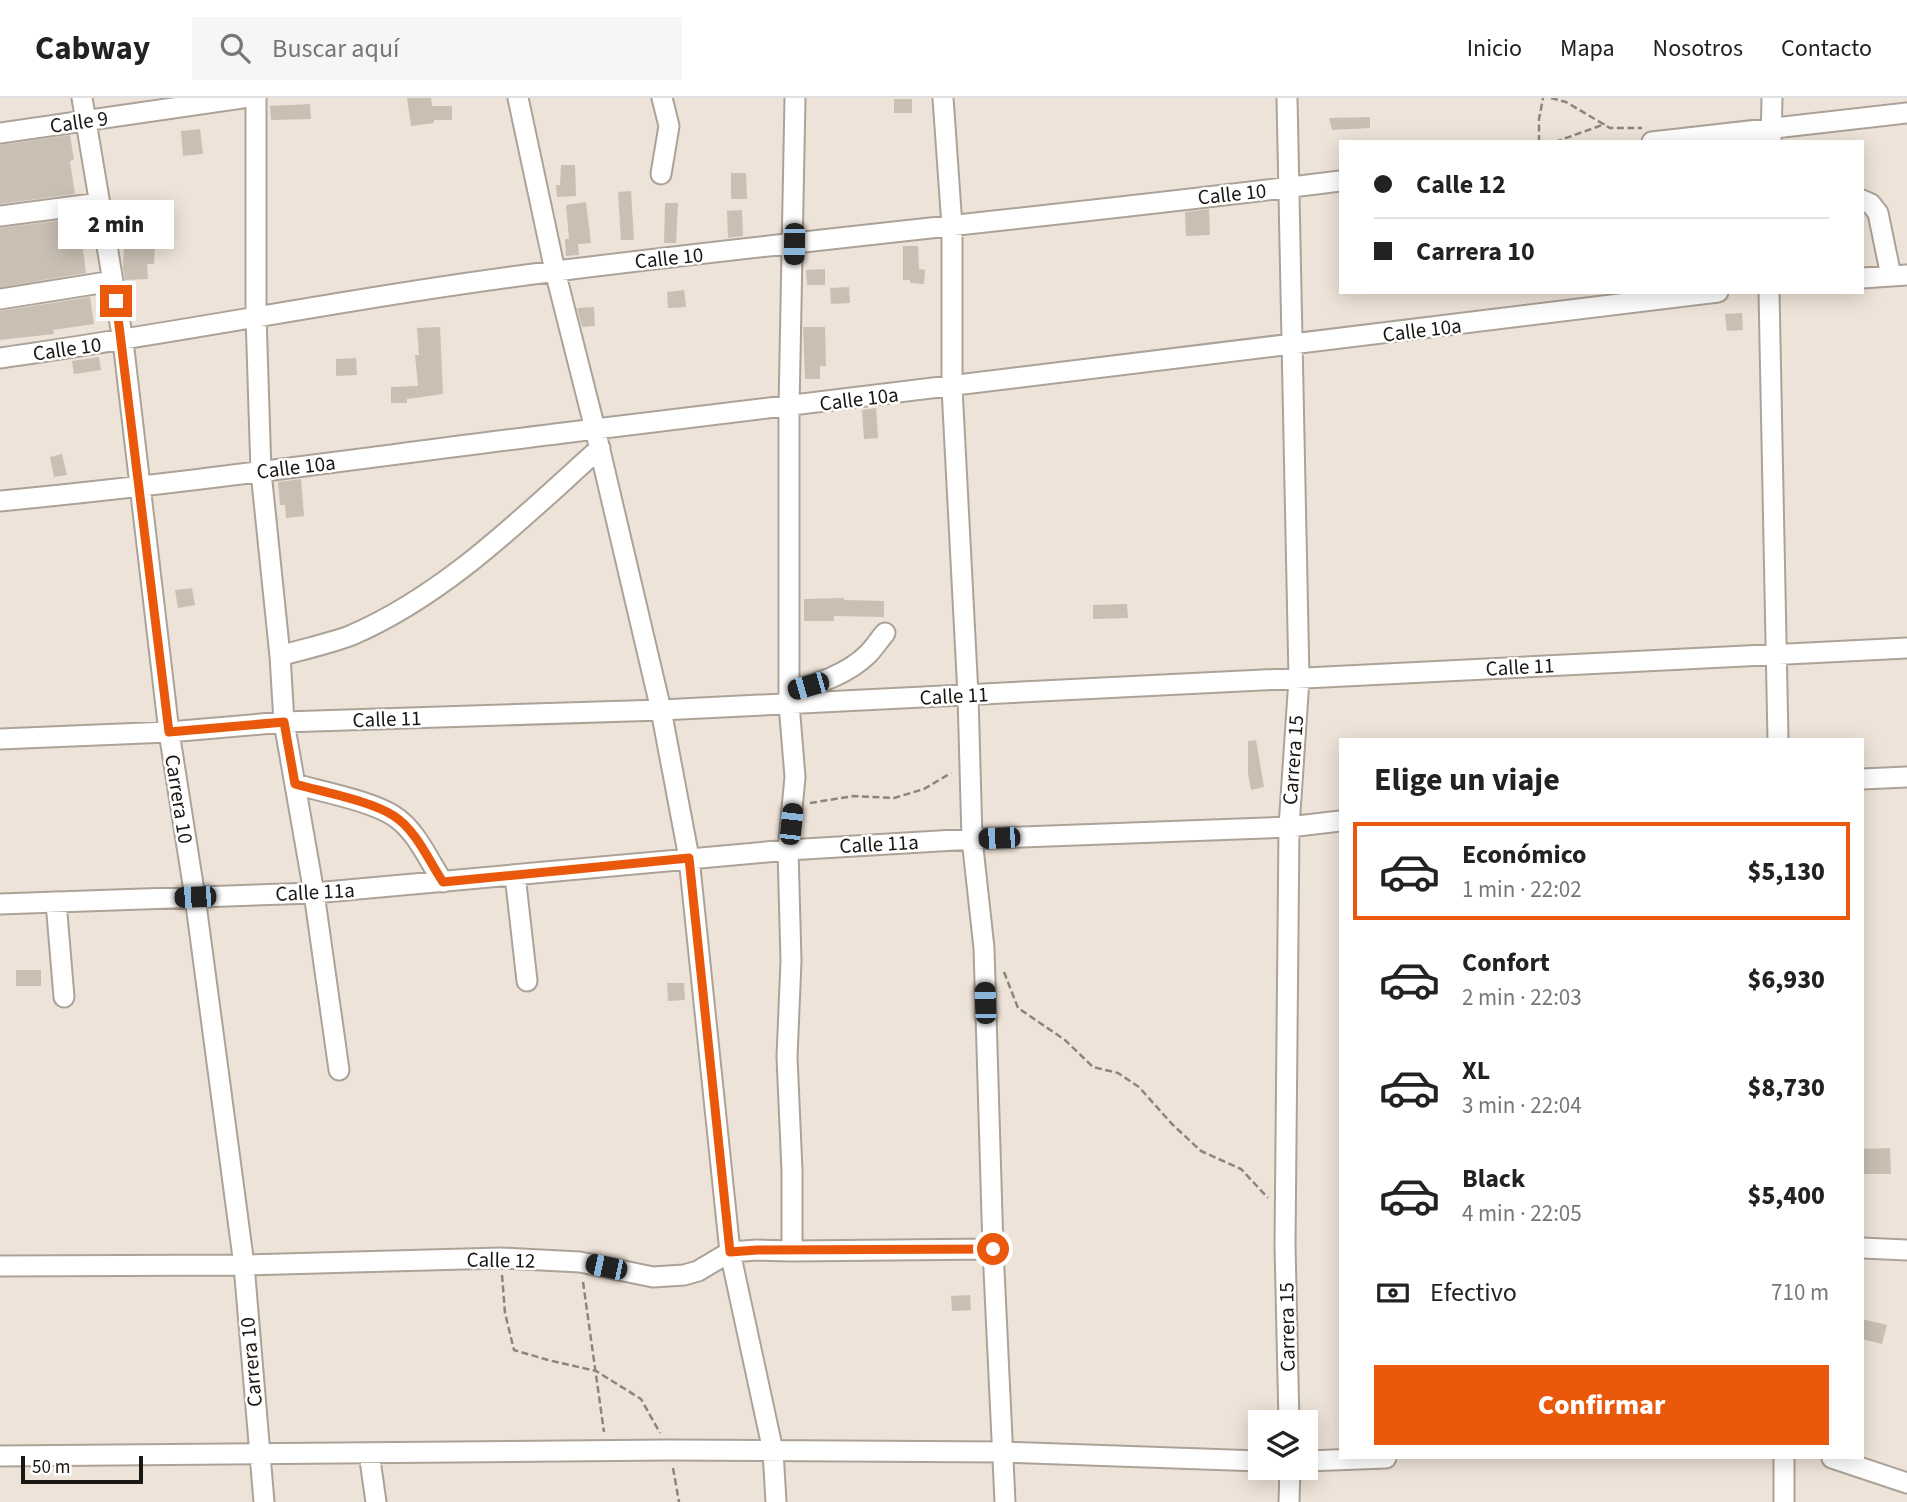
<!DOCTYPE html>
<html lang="es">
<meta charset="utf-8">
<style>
body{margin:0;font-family:"Source Sans 3",sans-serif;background:#f6f6f6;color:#222;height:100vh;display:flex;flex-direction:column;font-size:26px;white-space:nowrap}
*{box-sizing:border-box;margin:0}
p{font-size:23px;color:#767676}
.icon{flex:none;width:38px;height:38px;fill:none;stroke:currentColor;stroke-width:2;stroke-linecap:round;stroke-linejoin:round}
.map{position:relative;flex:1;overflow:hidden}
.sheet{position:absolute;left:1339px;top:640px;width:525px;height:721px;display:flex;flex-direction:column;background:#fff;border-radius:0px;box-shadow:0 4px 18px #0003}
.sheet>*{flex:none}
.top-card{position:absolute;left:1339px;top:42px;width:525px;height:154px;border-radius:0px;box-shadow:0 4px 18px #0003;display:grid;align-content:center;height:154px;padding:0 35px;background:#fff}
.fabs{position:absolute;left:1248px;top:1312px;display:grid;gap:14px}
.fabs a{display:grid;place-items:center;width:70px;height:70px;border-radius:0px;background:#fff;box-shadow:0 4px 18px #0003;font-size:35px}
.scale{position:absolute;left:21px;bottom:18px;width:122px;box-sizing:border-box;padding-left:7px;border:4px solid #1b1713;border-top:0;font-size:19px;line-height:24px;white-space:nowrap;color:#1b1713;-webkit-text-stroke:5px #fff;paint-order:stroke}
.end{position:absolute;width:32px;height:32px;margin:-16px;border:9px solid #ea580c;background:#fff;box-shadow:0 0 0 4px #fff}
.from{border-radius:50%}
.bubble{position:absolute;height:49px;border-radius:0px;background:#fff;box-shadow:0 4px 18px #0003;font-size:23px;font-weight:800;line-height:49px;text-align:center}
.car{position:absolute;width:21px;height:42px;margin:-21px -10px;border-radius:9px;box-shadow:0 0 5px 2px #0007;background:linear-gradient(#222 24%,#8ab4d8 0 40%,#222 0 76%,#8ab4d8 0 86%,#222 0)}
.top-card b{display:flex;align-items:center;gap:24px;height:66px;font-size:26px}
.top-card b+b{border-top:2px solid #e0e0e0}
.top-card i{width:18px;height:18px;background:#222}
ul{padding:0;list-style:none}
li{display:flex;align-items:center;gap:21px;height:98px;margin:0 14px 10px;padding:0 21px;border:4px solid transparent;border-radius:0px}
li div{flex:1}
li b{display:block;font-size:26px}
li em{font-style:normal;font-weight:800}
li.current{border-color:#ea580c}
li>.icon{width:63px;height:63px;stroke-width:1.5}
h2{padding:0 35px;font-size:32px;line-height:84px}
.pay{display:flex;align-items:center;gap:18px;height:77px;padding:0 35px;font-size:26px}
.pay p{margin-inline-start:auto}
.cta{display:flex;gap:14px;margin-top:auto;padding:14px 35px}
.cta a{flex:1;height:80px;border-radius:0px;background:#ea580c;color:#fff;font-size:28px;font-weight:800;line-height:80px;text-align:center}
header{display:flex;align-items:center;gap:42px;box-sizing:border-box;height:98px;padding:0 35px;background:#fff;border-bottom:2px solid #e0e0e0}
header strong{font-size:33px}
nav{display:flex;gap:38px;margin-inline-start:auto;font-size:24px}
.search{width:490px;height:63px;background:#f6f6f6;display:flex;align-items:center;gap:18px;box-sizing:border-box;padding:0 24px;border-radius:0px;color:#767676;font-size:26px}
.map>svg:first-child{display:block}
.building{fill:#c9bfb3}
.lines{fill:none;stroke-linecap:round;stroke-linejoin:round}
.minor-casing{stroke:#aca297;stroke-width:23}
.path{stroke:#8c857d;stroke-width:2.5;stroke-dasharray:7 3.5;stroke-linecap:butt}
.minor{stroke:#fff;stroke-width:19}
.route{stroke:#ea580c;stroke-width:9}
.labels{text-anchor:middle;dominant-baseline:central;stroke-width:5;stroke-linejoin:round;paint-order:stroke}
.street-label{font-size:21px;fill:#1b1713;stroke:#fff}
</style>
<header>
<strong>Cabway</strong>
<div class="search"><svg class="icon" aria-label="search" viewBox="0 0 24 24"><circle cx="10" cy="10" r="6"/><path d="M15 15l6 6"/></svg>Buscar aquí</div>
<nav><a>Inicio</a><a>Mapa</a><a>Nosotros</a><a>Contacto</a></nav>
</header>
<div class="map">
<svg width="1907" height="1404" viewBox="0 0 1907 1404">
<rect width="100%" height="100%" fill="#eee3d8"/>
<!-- building -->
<path class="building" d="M407,0H431L432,8H452V22H434V25L411,28Z
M894,1H912V15H894Z
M310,6L311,21L271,22L270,8Z
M1370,19V30L1332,32L1329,20Z
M200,31L203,56L183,58L181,33Z
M70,37L74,62L70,63L75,96L0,106V47Z
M561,67H575L576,98L557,99L556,87H560Z
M731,75H746L747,101H731Z
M631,93L634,142H621L618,94Z
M586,104L591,145L578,146L579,157L566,158L565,141H569L566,107Z
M665,105H678L676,145H664Z
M1209,111L1210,137L1186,138L1185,114Z
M742,112L743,138L728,140L727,113Z
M158,114V143H155L154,166H147L148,181L125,182L123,170L124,149H129L128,115Z
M79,120L86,175L0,189V130Z
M903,148H918L919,171L925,172L924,186L910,185V182H903Z
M825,171V187H807L806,172Z
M849,189L850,205L831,206L830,190Z
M684,192L686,209L668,210L667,194Z
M90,199L94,226L53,232L54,236L0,242V213Z
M594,209L595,228L582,229L577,210Z
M1742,215L1743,232L1727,233L1725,216Z
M440,229L443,296L407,301V305H391V289L418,288L415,257H419L417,230Z
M803,229H825L826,268H820V281H805Z
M99,259L101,272L74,276L72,263Z
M356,260L357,277L336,278V261Z
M876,310L878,340L864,341L862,312Z
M62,356L67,377L54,379L50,359Z
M301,381L304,418L286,420L285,407H280L278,384Z
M192,490L195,507L178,510L175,492Z
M844,500V502L884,503V519L834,518V523H804V501Z
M1127,506L1128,520L1093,521V507Z
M1256,642L1264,689L1251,692L1248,675V643Z
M16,872H41V888H16Z
M667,885H684L685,902L668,903Z
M1890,1050L1891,1076H1862V1051Z
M970,1197L971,1212L952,1213L951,1198Z
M1862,1221L1887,1227L1882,1246L1862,1241Z"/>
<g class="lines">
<!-- minor casing -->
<g class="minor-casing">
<path id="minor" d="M82,0L123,243L169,634L195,799L244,1167L264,1404
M256,0V218L261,374L280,558L284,624L314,795L339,972
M518,0L555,173L595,331L661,612L689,760L730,1154L773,1353L776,1404
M943,0L952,128V290L968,597L972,741L984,850L993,1151L1005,1404
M1287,0L1299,581L1289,729L1285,1147L1289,1325
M0,35L242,0
M1652,44L1907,15
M1771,44L1772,0
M661,76L669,28L662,0
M1862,102L1871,106L1878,115L1891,178
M0,118L100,105
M1862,180L1907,177
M1769,194L1778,642
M0,201L113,183
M0,260C186,234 370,196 557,173C818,140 1080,116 1340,83
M0,403C199,384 397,355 596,331C970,287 1344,242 1718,194
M280,558C303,551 329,546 352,537C447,496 524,418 600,350
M789,594C816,586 847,577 868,556C874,550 879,542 885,535
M0,641L169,634L284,624L661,612L1907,550
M1862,681L1907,679
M295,686C323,694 371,703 394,718C416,732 429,763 443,784
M515,777L527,883
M56,804L64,899
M0,806L314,795L788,752L972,741L1289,729L1340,723
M1862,1150L1907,1152
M792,1153V1073L787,959L791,863L788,752L795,679L789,606V310L795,0
M0,1168L244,1167L501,1160L580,1164L653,1179L684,1177L698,1173L730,1154L757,1152L792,1153L993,1151
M369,1355L376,1404
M0,1358L669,1352L1003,1354L1260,1363
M1832,1360L1907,1385
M1306,1363L1386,1360
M1289,1404L1290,1370
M1784,1404V1360"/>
</g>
<!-- path -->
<path class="path" d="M1551,0L1566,4L1610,30H1642
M1539,44V21L1543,0
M1555,44L1605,26
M810,705L854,698L894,700L924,691L951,675
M1004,874L1018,910L1065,942L1093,969L1118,975L1139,989L1172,1026L1201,1053L1241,1071L1268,1100
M502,1177L505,1215L514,1252L548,1262L596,1273L641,1301L660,1335
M583,1184L604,1334
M673,1370L679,1404"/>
<!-- minor -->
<use href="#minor" class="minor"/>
</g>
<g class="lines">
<!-- route -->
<path class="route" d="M116,203L169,634L284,624L295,686C323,694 371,703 394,718C416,732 429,763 443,784L689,760L730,1154L757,1152L993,1151"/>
</g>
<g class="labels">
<!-- street labels -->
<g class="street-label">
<text transform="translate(79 24) rotate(-8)">Calle 9</text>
<text transform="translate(1232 96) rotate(-6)">Calle 10</text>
<text transform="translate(669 160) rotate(-6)">Calle 10</text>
<text transform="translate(1422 232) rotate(-7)">Calle 10a</text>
<text transform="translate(67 251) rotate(-8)">Calle 10</text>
<text transform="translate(859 301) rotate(-7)">Calle 10a</text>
<text transform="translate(296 369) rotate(-7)">Calle 10a</text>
<text transform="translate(1520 569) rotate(-3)">Calle 11</text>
<text transform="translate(954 598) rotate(-3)">Calle 11</text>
<text transform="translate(387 621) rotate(-2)">Calle 11</text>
<text transform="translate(1293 662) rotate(-86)">Carrera 15</text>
<text transform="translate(179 701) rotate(81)">Carrera 10</text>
<text transform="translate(879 746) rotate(-3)">Calle 11a</text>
<text transform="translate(315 794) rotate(-3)">Calle 11a</text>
<text transform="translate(501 1162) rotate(1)">Calle 12</text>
<text transform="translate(1287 1229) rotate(-91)">Carrera 15</text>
<text transform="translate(251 1264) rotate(-95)">Carrera 10</text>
</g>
</g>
</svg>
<div class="fabs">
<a><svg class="icon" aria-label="layers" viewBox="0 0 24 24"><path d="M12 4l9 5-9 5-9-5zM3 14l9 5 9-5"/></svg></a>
</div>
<div class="scale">50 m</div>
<i class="end from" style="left:993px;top:1151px"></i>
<i class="end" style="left:116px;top:203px"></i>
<div class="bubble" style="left:58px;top:102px;width:116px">2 min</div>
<i class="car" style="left:794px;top:146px;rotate:181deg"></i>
<i class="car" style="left:808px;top:588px;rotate:254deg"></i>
<i class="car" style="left:791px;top:726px;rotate:6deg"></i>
<i class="car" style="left:999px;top:740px;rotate:268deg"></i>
<i class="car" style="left:195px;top:799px;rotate:268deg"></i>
<i class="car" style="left:985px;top:905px;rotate:358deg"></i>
<i class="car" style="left:606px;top:1169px;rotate:282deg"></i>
<div class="top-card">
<b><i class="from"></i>Calle 12</b>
<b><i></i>Carrera 10</b>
</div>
<section class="sheet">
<h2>Elige un viaje</h2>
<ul>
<li class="current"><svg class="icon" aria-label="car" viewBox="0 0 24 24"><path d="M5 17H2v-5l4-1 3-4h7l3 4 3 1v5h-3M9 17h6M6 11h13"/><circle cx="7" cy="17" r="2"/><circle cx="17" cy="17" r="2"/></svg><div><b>Económico</b><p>1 min · 22:02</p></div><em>$5,130</em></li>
<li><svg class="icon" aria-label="car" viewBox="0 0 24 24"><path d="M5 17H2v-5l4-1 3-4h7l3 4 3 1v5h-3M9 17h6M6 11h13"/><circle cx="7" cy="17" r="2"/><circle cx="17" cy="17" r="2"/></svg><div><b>Confort</b><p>2 min · 22:03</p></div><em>$6,930</em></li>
<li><svg class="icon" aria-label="car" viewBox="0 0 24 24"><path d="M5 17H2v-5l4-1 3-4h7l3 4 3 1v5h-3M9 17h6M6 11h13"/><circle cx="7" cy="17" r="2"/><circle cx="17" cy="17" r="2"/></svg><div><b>XL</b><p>3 min · 22:04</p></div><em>$8,730</em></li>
<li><svg class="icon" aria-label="car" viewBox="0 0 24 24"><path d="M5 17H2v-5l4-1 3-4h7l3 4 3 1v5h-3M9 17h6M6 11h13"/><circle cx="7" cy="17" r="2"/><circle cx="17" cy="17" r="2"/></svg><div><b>Black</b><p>4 min · 22:05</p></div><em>$5,400</em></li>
</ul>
<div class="pay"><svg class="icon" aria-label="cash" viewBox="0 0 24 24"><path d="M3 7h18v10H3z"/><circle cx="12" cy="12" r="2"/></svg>Efectivo<p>710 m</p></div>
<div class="cta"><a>Confirmar</a></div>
</section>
</div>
